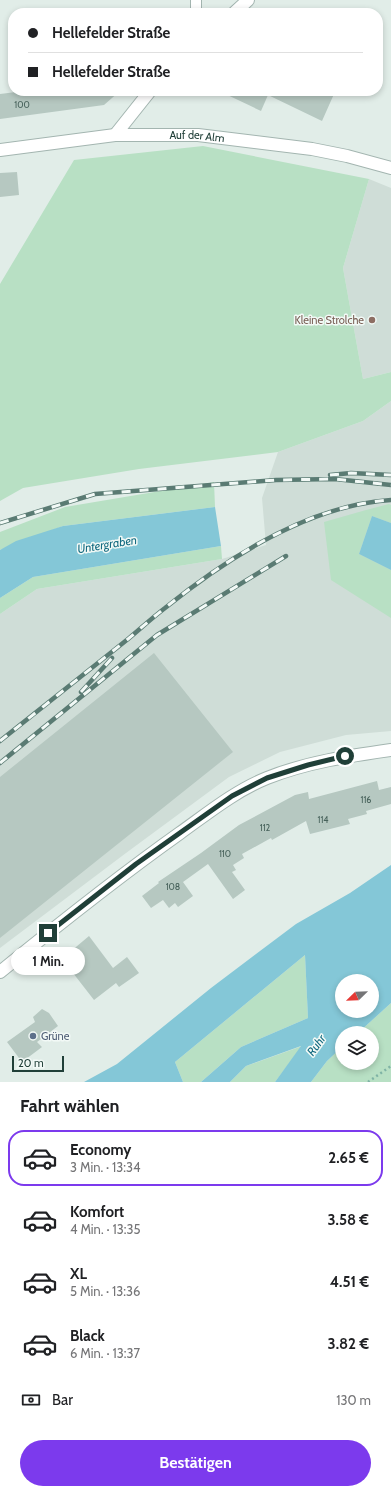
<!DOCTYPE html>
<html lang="de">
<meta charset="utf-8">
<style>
body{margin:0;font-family:Cabin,sans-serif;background:#f2f2f2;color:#202124;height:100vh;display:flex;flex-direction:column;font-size:15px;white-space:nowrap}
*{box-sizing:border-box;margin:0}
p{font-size:13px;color:#757577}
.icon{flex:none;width:22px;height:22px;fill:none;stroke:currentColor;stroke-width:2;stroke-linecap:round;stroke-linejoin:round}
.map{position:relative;height:1082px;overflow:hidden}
.side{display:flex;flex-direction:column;background:#fff;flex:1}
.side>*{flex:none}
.banner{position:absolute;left:8px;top:8px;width:375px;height:88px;border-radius:16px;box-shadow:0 2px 6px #0003;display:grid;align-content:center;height:88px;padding:0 20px;background:#fff}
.needle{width:26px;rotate:247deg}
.fabs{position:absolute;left:335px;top:974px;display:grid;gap:8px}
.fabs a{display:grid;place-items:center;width:44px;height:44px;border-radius:50%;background:#fff;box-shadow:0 2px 6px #0003;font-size:20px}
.scale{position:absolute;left:12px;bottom:10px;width:52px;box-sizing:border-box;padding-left:4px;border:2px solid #203f38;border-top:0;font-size:11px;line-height:14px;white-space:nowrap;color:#203f38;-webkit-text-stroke:3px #f2f9f6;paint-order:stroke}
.end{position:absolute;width:18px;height:18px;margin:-9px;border:5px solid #203f38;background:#fff;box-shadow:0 0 0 2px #fff}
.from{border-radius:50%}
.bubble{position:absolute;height:28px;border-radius:14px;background:#fff;box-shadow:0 2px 6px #0003;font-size:13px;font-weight:800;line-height:28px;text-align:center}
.banner b{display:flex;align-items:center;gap:14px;height:38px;font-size:15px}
.banner b+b{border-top:1px solid #e0e0e0}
.banner i{width:10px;height:10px;background:#202124}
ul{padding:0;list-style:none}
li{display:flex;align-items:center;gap:12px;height:56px;margin:0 8px 6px;padding:0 12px;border:2px solid transparent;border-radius:16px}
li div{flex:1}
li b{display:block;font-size:15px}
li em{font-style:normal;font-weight:800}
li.on{border-color:#7c3aed}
li>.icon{width:36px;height:36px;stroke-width:1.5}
h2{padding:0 20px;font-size:18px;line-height:48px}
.pay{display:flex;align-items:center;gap:10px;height:44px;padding:0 20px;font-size:15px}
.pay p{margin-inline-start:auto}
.cta{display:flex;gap:8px;margin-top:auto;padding:8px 20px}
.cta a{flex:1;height:46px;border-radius:24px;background:#7c3aed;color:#fff;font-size:16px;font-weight:800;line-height:46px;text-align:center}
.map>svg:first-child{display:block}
.built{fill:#cfddd7}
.green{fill:#b8e0c4}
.water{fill:#84c7d7;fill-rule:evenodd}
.building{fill:#b6c8c1}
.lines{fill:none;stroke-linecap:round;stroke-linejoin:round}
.service-casing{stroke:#a3b5b0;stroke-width:12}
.minor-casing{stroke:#a3b5b0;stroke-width:14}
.tertiary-casing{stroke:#a3b5b0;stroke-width:14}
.path{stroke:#7fb3a5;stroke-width:2.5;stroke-dasharray:2 3;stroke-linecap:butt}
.service{stroke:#fff;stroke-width:10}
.minor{stroke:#fff;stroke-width:12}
.tertiary{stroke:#fff;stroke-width:12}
.rail-casing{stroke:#5a7b73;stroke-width:4.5}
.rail{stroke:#f2f9f6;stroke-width:3;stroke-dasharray:9;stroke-linecap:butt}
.route{stroke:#203f38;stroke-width:5}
.education-dot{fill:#8d6e63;stroke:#f2f9f6;stroke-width:1.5}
.service-dot{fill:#5c6f8a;stroke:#f2f9f6;stroke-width:1.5}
.labels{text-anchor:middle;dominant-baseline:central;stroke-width:3;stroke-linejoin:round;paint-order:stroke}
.number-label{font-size:9px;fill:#46615a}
.street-label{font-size:11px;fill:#203f38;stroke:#f2f9f6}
.education-label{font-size:11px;fill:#785e54;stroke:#f2f9f6;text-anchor:end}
.service-label{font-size:11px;fill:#4e5e75;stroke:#f2f9f6;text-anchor:start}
.water-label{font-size:12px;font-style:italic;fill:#146b81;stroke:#f2f9f6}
</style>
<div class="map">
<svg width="391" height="1082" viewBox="0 0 391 1082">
<rect width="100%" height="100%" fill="#e1ede8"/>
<!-- built -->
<path class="built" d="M369,179L391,188V372L363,379L343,268Z
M391,401V731L346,735L280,752L229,777L126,853L0,948V614L37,589L222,559L266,545L262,498L278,452L363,421Z"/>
<!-- green -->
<path class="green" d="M203,146L369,179L343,268L363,379L391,372V401L363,421L278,452L139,469L23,488L0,501V284L74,160Z
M214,482L215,507L63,526L0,550V532L65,507Z
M389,504L391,505V523L372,516L359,554L391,570V618L331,580L324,522L366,510Z
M221,546L222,559L37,589L0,614V598L33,577Z
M305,955L308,1018L241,1047L201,1082H183L175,1062Z
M391,1003V1082H311L327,1061L342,1047V1063H372V1033H358Z
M302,1046L275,1082H230L246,1066Z"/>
<!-- water -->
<path class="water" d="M215,507L221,546L33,577L0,598V550L16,541L63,526Z
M372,516L391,523V570L359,554Z
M391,865V1003L358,1033H342V1047L327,1061L311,1082H275L301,1046L246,1066L230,1082H201L241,1047L308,1018L305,955L175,1062L183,1082H84L117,1064L211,988L296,924L350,893ZM342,981H372V1011H342Z"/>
<!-- building -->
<path class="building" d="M24,91H120L104,105L0,119V94Z
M219,91H326L334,94L322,121L268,95L261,111Z
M17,172L19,195L0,197V173Z
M154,653L233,752L0,938V777Z
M377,781L379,790L391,787V804L366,811L367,814L348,819L350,824L310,834L306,821L272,840L271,838L242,854L244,858L233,865L236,870L232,872L245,890L233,899L208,864L183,882L193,896L178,907L175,903L169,908L163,900L151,908L142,896L159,883L158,882L201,853L239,825L295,795L308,792L309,799Z
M89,936L113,968L127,957L139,973L119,987L116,983L94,1000L73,973L78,969L72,962L75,959L70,952Z
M42,1009L49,1013L58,1026L37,1042L42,1047L22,1062L7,1042L35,1022L33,1017Z"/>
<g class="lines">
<!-- service casing -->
<g class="service-casing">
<path id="service" d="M196,0V13"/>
</g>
<!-- minor casing -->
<g class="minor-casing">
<g id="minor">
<path d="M234,13L248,0"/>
<path d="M115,135L150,91"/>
<path id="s1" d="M0,150L115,135H198L312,149L347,156L391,168"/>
</g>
</g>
<!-- tertiary casing -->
<g class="tertiary-casing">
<path id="tertiary" d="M0,972C59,924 118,877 180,833C208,813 235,791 267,778C307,762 349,756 391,750"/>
</g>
<!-- path -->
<path class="path" d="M368,1082L391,1066"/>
<!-- service -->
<use href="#service" class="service"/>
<!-- minor -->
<use href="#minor" class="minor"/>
<!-- tertiary -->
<use href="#tertiary" class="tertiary"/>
<!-- rail casing -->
<g class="rail-casing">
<path id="rail" d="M330,475L351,473L391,475
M0,523L95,494L276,480L335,479L391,485
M81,692L112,658
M0,741C43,707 85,673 128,639C140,629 152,618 165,608C227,558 309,505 391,500
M0,763L157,635L286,556"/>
</g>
<!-- rail -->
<use href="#rail" class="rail"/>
</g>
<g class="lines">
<!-- route -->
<path class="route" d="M48,933L136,864L232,796L267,778L308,765L345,756"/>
</g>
<!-- markers -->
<circle class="education-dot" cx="372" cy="320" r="4"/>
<circle class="service-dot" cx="33" cy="1036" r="4"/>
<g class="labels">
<!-- number labels -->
<g class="number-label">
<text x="22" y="104">100</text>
<text x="366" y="799">116</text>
<text x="323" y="819">114</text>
<text x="265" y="827">112</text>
<text x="225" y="853">110</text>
<text x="173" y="886">108</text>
</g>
<!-- street labels -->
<g class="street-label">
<text stroke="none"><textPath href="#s1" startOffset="198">Auf der Alm</textPath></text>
</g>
<!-- education labels -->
<g class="education-label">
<text x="364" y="320">Kleine Strolche</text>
</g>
<!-- service labels -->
<g class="service-label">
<text x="41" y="1036">Grüne</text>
</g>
<!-- water labels -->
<g class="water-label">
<text transform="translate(107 544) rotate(-9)">Untergraben</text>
<text transform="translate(316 1045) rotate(-54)">Ruhr</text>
</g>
</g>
</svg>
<div class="fabs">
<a><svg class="needle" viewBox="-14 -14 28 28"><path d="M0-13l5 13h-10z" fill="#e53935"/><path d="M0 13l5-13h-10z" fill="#757577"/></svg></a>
<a><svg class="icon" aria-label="layers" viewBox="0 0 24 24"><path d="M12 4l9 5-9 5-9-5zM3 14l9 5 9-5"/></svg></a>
</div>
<div class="scale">20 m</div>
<i class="end from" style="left:345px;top:756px"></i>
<i class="end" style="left:48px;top:933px"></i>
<div class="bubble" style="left:11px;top:947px;width:74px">1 Min.</div>
<div class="banner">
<b><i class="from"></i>Hellefelder Straße</b>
<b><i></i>Hellefelder Straße</b>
</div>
</div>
<section class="side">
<h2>Fahrt wählen</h2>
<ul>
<li class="on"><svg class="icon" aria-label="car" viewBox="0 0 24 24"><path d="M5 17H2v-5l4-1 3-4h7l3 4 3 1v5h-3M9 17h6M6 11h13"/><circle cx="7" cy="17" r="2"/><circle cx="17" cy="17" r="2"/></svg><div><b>Economy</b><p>3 Min. · 13:34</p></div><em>2.65 €</em></li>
<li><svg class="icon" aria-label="car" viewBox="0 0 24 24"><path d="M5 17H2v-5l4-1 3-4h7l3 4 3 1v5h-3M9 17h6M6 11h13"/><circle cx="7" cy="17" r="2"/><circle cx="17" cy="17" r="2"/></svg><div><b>Komfort</b><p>4 Min. · 13:35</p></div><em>3.58 €</em></li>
<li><svg class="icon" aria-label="car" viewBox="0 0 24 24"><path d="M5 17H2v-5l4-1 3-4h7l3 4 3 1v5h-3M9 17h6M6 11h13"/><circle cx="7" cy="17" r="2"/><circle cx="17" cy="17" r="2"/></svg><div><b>XL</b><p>5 Min. · 13:36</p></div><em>4.51 €</em></li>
<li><svg class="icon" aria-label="car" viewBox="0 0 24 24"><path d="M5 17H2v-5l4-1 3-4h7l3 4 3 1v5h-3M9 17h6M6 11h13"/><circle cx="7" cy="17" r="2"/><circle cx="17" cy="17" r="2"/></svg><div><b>Black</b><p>6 Min. · 13:37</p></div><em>3.82 €</em></li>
</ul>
<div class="pay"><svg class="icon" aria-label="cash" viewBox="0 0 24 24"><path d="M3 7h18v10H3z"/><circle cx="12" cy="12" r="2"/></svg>Bar<p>130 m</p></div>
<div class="cta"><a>Bestätigen</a></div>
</section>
